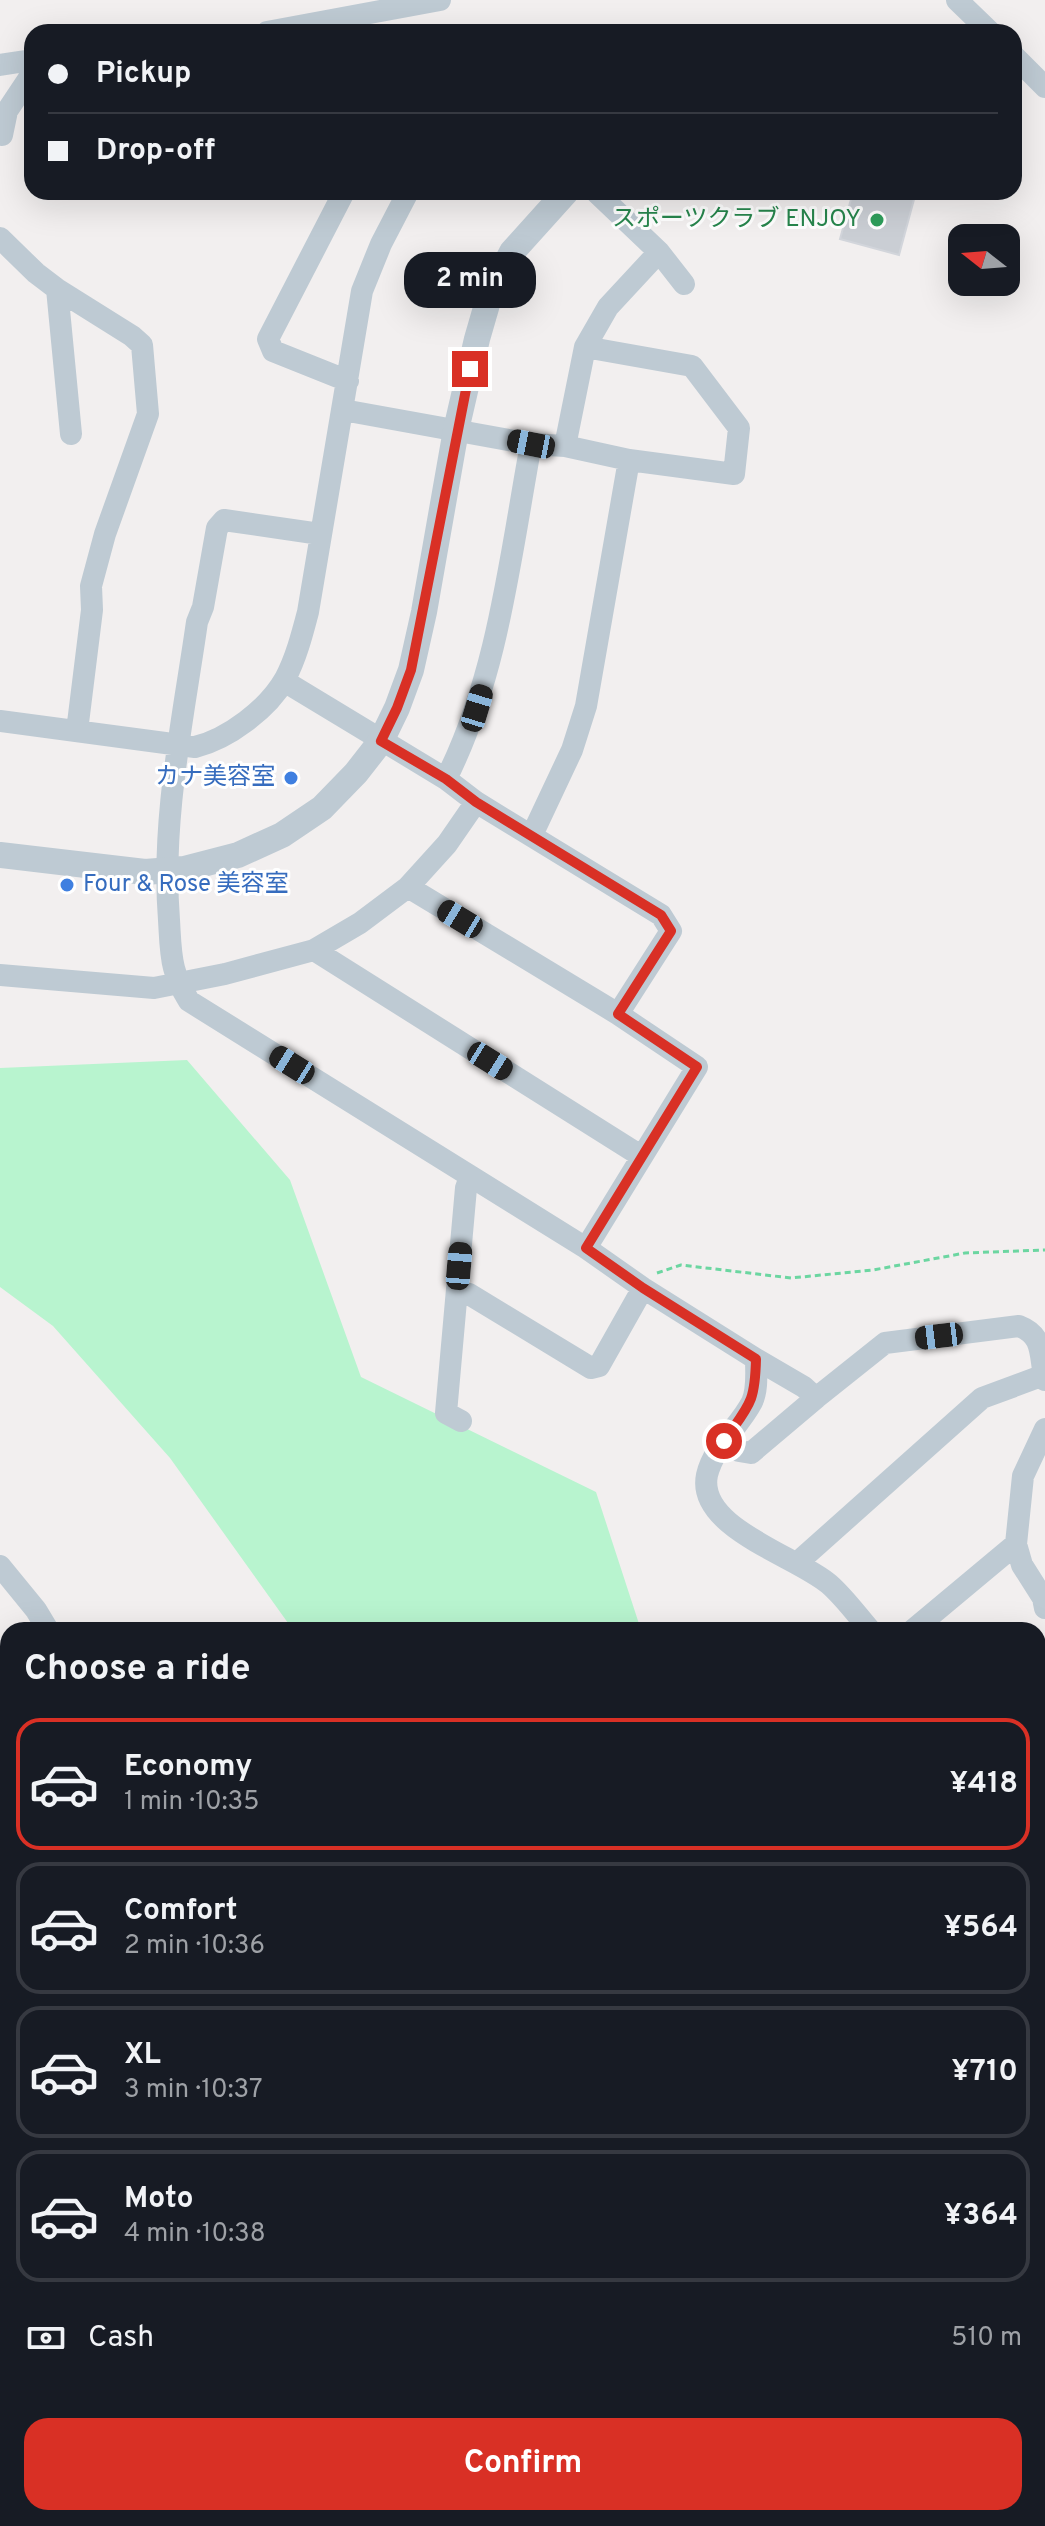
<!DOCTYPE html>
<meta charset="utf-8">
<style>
body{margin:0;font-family:Overpass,"Noto Sans JP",sans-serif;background:#242831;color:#f1f3f6;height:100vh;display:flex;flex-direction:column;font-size:30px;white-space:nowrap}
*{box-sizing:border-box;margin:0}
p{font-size:26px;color:#9ea1a6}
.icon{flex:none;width:44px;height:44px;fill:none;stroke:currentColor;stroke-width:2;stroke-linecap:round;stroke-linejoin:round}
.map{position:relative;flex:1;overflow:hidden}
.details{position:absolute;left:0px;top:1622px;width:1046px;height:904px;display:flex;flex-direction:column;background:#171b24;border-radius:24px 24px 0 0;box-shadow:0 8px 32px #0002}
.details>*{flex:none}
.banner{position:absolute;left:24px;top:24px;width:998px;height:176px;border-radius:24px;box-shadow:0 8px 32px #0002;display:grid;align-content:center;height:176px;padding:0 24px;background:#171b24}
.needle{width:52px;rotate:287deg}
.controls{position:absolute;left:948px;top:224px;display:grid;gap:16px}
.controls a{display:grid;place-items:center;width:72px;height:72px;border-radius:16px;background:#171b24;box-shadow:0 8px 32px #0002;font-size:40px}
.end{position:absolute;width:36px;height:36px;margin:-18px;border:10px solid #d93025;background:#fff;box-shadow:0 0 0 4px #fff}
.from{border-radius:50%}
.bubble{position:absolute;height:56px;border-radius:24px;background:#171b24;box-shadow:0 8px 32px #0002;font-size:26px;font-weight:700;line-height:56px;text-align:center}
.car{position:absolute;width:24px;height:48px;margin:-24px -12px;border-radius:10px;box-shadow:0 0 6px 2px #0007;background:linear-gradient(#222 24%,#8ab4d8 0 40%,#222 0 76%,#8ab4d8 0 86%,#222 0)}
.banner b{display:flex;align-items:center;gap:28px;height:76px;font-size:30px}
.banner b+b{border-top:2px solid #363941}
.banner i{width:20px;height:20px;background:#f1f3f6}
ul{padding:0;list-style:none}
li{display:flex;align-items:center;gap:24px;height:132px;margin:0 16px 12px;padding:0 8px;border:4px solid #363941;border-radius:24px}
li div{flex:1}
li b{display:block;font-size:30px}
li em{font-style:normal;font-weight:700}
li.active{border-color:#d93025}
li>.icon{width:72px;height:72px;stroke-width:1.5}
h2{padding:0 24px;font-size:36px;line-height:96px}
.pay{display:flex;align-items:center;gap:20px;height:88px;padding:0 24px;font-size:30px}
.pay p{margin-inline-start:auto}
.primary-button{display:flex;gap:16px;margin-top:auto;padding:16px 24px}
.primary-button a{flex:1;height:92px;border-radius:24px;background:#d93025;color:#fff;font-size:32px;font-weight:700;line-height:92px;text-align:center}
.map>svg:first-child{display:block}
.green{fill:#b8f4cf}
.water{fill:#80def6}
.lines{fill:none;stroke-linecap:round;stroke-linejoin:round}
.stream{stroke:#80def6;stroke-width:6}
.building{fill:#caced4;stroke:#d2d5db;stroke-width:2}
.path{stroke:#6cd6a1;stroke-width:3;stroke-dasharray:6 4;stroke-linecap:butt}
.minor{stroke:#becad3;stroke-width:22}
.tertiary{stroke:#becad3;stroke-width:26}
.route{stroke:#d93025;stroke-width:10}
.leisure-dot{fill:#2e9e5b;stroke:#fff;stroke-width:3}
.shop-dot{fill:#3f7fe0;stroke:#fff;stroke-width:3}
.labels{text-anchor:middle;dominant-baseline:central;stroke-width:6;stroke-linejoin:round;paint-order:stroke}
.leisure-label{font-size:24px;fill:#27864d;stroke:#fff;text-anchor:end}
.shop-label{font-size:24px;fill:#366cbe;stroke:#fff;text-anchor:end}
</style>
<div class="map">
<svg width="1045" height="2526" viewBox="0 0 1045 2526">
<rect width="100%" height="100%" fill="#f2efef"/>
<!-- green -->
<path class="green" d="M187,1060L290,1180L361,1377L596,1492L641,1630H293L170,1458L53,1326L0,1287V1068Z"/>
<!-- water -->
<path class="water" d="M271,2518H407V2526H271Z"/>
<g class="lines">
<!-- stream -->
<path class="stream" d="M0,2361L8,2376"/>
</g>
<!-- building -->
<path class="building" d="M853,192H916L899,255L840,239Z"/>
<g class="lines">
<!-- path -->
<path class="path" d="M657,1273L681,1265L791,1278L873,1270L965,1253L1045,1250
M257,2518V2526
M415,2518L416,2526"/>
<!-- minor -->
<path class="minor" d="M957,0L990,32
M267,32L440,0
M1014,56L1045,87
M0,65L32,60
M2,135L7,111L31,75L32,66
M344,192L268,339L273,351L348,381
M596,192L659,252L684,284
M0,238L36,273L57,289L71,434
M57,289L132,336L142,345L148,414L105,534L91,586L92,610L77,731
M343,410L531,444L565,446L629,460L734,474L739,428L692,366L585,347
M565,446L585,347L608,307L659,252
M320,534L224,520L217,528L203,607L197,622C183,720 161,820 169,920C170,935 170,953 174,968C177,981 183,991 189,1001L586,1248L643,1288L756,1359C756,1373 758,1389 752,1402C739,1427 714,1446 707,1475C696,1528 797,1556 829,1584C844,1597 857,1615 870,1630
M284,681L446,779L476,802L661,915L671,931L618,1014
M0,721L195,747C228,739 268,709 285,679C296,658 302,635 308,612L362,291L381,244L408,192
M446,779C498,675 510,558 531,444
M532,835L572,750L586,706L629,460
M408,887L618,1014L697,1067L586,1248
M314,950L641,1156
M0,975L154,988L225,974L314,950L360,923L408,887L447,844L476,802
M457,1291L469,1294L591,1368L599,1366L643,1288
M756,1359L804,1387L816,1398L885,1343L1019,1326C1045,1336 1039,1356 1045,1380
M461,1421L446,1413L466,1188L470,1177
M1045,1429L1023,1476L1016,1544L1022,1565L1043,1598L1045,1608
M724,1441L739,1451L751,1453L816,1398
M797,1563L982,1398L1044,1375
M0,1566L36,1610L48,1630
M913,1630L1016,1544
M1038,1694L1045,1688
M1038,1821H1045
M1038,1937L1045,1936
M1038,2284H1045
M450,2518L451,2526
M810,2518V2526"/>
<!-- tertiary -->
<path class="tertiary" d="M0,855L145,872L184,869L238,855L282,835L322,808L356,773L381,741L397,708L411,670L424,612L456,430L477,339L490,294L512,252L566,192
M0,2183L8,2179
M1038,2458L1045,2457"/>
</g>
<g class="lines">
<!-- route -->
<path class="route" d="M470,369L411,670L397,708L381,741L446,779L476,802L661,915L671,931L618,1014L697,1067L586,1248L643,1288L756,1359C755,1404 749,1405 724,1441"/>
</g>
<!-- markers -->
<circle class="leisure-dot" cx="877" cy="220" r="8"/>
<g class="shop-dot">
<circle cx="291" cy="778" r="8"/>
<circle cx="67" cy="885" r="8"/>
</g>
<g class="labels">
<!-- leisure labels -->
<g class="leisure-label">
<text x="861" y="220">スポーツクラブ ENJOY</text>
</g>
<!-- shop labels -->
<g class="shop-label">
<text x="275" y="778">カナ美容室</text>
<text x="83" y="885" text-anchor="start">Four &amp; Rose 美容室</text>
</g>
</g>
</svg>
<div class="controls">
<a><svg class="needle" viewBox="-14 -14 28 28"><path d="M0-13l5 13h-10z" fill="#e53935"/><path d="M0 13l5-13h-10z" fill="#9ea1a6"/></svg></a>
</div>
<i class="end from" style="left:724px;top:1441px"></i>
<i class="end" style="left:470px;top:369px"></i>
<div class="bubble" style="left:404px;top:252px;width:132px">2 min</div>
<i class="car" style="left:531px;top:444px;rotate:281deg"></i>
<i class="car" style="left:477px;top:708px;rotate:17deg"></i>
<i class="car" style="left:460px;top:919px;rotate:301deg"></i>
<i class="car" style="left:490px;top:1061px;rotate:122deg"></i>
<i class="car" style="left:292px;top:1065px;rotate:302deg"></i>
<i class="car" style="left:459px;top:1266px;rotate:5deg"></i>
<i class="car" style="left:939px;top:1336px;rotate:263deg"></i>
<div class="banner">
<b><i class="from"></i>Pickup</b>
<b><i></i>Drop-off</b>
</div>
<section class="details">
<h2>Choose a ride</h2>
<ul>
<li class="active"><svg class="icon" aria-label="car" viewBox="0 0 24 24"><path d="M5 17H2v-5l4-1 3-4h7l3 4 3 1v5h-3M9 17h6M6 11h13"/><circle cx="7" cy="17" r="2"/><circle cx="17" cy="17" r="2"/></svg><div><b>Economy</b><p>1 min · 10:35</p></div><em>¥418</em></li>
<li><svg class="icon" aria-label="car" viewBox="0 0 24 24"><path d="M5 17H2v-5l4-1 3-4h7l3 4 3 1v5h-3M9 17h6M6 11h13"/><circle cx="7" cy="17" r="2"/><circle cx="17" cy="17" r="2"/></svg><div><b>Comfort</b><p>2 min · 10:36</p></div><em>¥564</em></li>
<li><svg class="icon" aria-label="car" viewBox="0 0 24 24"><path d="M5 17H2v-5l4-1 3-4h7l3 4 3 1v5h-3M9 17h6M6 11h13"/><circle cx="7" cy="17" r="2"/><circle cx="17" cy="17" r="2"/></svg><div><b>XL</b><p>3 min · 10:37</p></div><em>¥710</em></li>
<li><svg class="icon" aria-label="car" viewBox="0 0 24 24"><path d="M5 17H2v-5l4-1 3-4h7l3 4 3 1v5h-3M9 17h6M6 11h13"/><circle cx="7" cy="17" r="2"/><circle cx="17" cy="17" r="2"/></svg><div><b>Moto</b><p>4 min · 10:38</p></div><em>¥364</em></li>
</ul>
<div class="pay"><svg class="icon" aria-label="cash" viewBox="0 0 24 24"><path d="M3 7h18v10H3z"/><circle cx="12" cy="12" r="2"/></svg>Cash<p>510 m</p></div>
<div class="primary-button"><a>Confirm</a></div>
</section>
</div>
